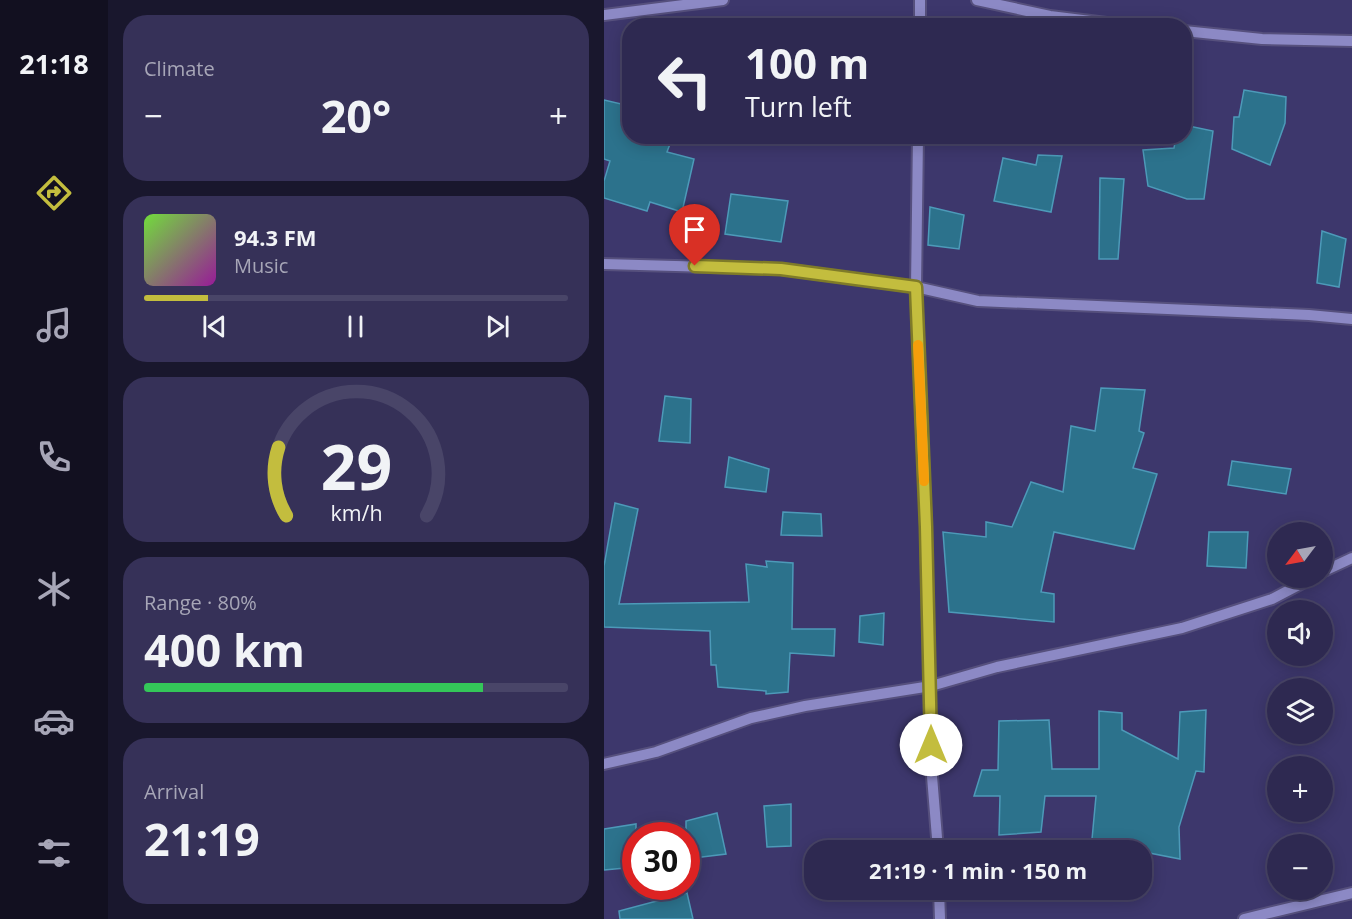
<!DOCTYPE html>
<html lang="en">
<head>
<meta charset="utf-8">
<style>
  :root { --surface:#2e2951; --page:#363158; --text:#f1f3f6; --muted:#a7a6b7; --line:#494568; --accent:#c3bd3e }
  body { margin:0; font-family:"Open Sans",sans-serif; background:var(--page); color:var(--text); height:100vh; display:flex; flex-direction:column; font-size:22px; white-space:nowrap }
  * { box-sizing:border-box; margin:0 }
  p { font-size:20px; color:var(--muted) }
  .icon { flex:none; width:33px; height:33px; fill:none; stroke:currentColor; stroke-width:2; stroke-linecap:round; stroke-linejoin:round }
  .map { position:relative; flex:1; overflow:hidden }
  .side { display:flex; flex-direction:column; gap:15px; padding:15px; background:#19172d; width:496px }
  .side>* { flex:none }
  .guide { position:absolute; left:18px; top:18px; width:570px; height:126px; border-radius:24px; box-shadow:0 3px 15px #0003,0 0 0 2px var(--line); background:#2e2951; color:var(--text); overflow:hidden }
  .needle { width:39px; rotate:238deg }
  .tools { position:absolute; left:663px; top:522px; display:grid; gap:12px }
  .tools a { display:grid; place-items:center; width:66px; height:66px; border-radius:50%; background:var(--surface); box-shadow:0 3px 15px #0003,0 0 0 2px var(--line); font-size:30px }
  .speed { position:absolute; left:18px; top:822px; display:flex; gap:12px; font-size:30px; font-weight:700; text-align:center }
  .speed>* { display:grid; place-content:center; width:78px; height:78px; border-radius:50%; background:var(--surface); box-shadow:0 3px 15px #0003,0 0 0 2px var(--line); line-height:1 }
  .speed .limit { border:9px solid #d22; background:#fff; color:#111 }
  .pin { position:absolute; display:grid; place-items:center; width:51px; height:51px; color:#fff; margin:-62px -26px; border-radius:50% 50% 50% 0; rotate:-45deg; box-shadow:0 0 6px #0007 }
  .pin .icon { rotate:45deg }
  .me { position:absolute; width:66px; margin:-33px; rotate:0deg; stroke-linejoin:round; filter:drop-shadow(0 0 4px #0008) }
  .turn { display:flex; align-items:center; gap:21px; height:126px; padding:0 24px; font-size:27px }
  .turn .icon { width:78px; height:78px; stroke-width:2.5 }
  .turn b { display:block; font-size:42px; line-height:51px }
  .big { font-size:45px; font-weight:700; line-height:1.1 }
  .side .widget { flex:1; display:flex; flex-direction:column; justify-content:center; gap:9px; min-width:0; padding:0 21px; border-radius:24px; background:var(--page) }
  .side .dial { align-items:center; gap:0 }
  .dial svg { height:156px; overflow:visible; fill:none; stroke:var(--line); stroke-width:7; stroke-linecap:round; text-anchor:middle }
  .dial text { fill:var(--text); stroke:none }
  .song { display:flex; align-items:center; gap:18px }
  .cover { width:72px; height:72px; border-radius:9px; background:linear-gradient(135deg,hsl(100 70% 55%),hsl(300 70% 35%)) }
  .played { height:6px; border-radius:3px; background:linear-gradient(90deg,var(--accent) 15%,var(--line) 15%) }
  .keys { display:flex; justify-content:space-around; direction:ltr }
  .heat { display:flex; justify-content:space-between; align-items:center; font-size:33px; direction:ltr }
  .charge { height:9px; border-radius:4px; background:linear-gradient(90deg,#34c759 80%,var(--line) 0) }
  .trip { position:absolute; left:200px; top:840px; width:348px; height:60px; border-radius:24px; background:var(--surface); box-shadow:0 3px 15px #0003,0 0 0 2px var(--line); font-weight:700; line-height:60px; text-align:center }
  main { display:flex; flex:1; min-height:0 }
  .menu { display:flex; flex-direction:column; width:108px; justify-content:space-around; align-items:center; background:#121020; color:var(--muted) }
  .menu .icon { width:42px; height:42px }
  .menu .on { color:var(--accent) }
  .menu b { font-size:27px; color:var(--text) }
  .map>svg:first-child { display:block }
  .building { fill:#2c728c; stroke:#4d9ab9; stroke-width:1.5 }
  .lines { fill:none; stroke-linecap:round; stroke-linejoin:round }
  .minor-casing { stroke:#56507d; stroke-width:14 }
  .minor { stroke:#8c89c5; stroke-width:10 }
  .route-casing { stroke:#7f7b28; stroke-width:15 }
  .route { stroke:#c3bd3e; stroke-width:10 }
  .slow { stroke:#f59e0b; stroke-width:10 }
</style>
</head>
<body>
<main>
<nav class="menu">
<b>21:18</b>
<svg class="icon on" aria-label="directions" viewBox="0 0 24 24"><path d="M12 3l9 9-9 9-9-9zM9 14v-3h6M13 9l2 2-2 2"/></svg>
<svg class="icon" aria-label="music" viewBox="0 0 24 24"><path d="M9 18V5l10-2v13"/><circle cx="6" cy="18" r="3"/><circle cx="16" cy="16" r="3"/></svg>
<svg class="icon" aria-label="phone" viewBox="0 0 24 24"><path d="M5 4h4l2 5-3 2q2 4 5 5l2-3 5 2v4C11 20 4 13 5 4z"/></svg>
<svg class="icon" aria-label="climate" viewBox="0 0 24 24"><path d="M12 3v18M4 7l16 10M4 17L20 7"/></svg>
<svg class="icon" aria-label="car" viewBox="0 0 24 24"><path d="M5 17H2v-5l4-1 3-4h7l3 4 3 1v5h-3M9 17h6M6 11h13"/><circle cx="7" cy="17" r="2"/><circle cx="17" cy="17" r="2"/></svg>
<svg class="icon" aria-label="filters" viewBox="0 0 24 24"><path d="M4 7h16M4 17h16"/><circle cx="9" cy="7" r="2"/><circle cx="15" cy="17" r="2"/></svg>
</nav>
<section class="side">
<div class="widget"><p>Climate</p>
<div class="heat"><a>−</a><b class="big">20°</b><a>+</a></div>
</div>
<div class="widget">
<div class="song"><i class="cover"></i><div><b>94.3 FM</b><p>Music</p></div></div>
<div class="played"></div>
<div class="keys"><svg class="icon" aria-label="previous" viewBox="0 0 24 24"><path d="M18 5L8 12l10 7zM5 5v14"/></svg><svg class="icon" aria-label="pause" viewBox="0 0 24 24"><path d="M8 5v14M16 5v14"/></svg><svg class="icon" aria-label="next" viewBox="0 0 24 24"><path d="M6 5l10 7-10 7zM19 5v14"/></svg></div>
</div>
<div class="widget dial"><svg viewBox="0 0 100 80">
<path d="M14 69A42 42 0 1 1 86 69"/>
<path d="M14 69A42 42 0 0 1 10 34" stroke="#c3bd3e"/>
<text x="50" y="56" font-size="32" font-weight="700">29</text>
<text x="50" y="72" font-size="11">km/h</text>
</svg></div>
<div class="widget"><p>Range · 80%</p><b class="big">400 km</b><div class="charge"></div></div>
<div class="widget"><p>Arrival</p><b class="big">21:19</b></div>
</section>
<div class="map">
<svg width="748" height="919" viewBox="0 0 748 919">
  <rect width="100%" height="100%" fill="#3d376c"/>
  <!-- building -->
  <g class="building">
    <polygon points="640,90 682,97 681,123 666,165 628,149 630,117 635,117"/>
    <polygon points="0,100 26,106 26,136 69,136 63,152 90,159 78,212 46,202 43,211 0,198 0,181 6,161 0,159"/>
    <polygon points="580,125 609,131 600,199 583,199 544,186 539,150 570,148 572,136 580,136"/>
    <polygon points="434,155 458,156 447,212 390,201 399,158 432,165"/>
    <polygon points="496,178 520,179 514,259 495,259"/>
    <polygon points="127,194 184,201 177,242 121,234"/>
    <polygon points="326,207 360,215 355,249 324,245"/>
    <polygon points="718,231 742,239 735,287 713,283"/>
    <polygon points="497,388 541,390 535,431 540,433 529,468 553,474 530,549 450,532 437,592 450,594 450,622 345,612 339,532 382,537 382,522 408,527 427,482 459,492 467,426 491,431"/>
    <polygon points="61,396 87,399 86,443 55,441"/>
    <polygon points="125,457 165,469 162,492 121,487"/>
    <polygon points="628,461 687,469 682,494 624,485"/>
    <polygon points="11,503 34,509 15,604 145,602 142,564 163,567 162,561 189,563 188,629 231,629 230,656 186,653 184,692 162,694 162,691 114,687 112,665 107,665 106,631 0,627 0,566"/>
    <polygon points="179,512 217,514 218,536 177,535"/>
    <polygon points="605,532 644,532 642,568 603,566"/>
    <polygon points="280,613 279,645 255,642 256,616"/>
    <polygon points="602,710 600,772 592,771 575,827 576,859 545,853 544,861 537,860 537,850 487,850 492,796 441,796 437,832 395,835 396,796 370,796 378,770 394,770 395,721 445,720 448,769 495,769 495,711 518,713 518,730 574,759 576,712"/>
    <polygon points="187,804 187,846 163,847 160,806"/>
    <polygon points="113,813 122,854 82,859 82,821"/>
    <polygon points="32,824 32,867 0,870 0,829"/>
    <polygon points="83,893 89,919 16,919 15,911"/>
  </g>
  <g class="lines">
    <!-- minor casing -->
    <g class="minor-casing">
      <g id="minor">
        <polyline points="373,0 446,16 527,26"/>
        <polyline points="0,15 119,0"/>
        <polyline points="316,26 316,0"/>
        <polyline points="580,31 658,39 748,41"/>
        <polyline points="314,136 312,287 322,527 327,764 334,850"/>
        <polyline points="0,264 177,269 312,287 374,301 705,315 748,319"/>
        <polyline points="718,572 748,558"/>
        <polyline points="0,764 52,752 147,718 201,706 327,686 393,667 578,628 668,599 708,578"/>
        <polyline points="335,890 336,919"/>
        <polyline points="640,919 748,893"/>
      </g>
    </g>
    <!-- minor -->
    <use href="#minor" class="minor"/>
  </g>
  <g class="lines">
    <!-- route casing -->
    <g class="route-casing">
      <polyline id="route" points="91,266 177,269 312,287 322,527 327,745"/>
    </g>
    <!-- route -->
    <use href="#route" class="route"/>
    <!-- slow -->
    <polyline class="slow" points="314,345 320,481"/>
  </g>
</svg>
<div class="tools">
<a><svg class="needle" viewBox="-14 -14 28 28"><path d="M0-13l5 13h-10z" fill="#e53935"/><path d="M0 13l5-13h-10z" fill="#a7a6b7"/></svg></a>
<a><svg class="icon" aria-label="sound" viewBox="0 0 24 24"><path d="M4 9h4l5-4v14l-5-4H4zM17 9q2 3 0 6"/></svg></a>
<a><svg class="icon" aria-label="layers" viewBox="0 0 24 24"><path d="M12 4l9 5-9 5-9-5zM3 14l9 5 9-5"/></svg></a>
<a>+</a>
<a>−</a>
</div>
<div class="speed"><div class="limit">30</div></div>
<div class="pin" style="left:91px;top:266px;background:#d93025"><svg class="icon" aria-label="arrive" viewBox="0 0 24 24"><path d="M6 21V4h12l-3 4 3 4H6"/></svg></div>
<svg class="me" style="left:327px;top:745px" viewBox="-20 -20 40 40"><circle r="19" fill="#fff"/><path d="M0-13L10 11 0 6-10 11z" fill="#c3bd3e"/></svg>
<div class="trip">21:19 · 1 min · 150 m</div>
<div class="guide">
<div class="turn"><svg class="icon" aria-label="left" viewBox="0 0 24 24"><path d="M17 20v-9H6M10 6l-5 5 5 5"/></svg><div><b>100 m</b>Turn left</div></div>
</div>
</div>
</main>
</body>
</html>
